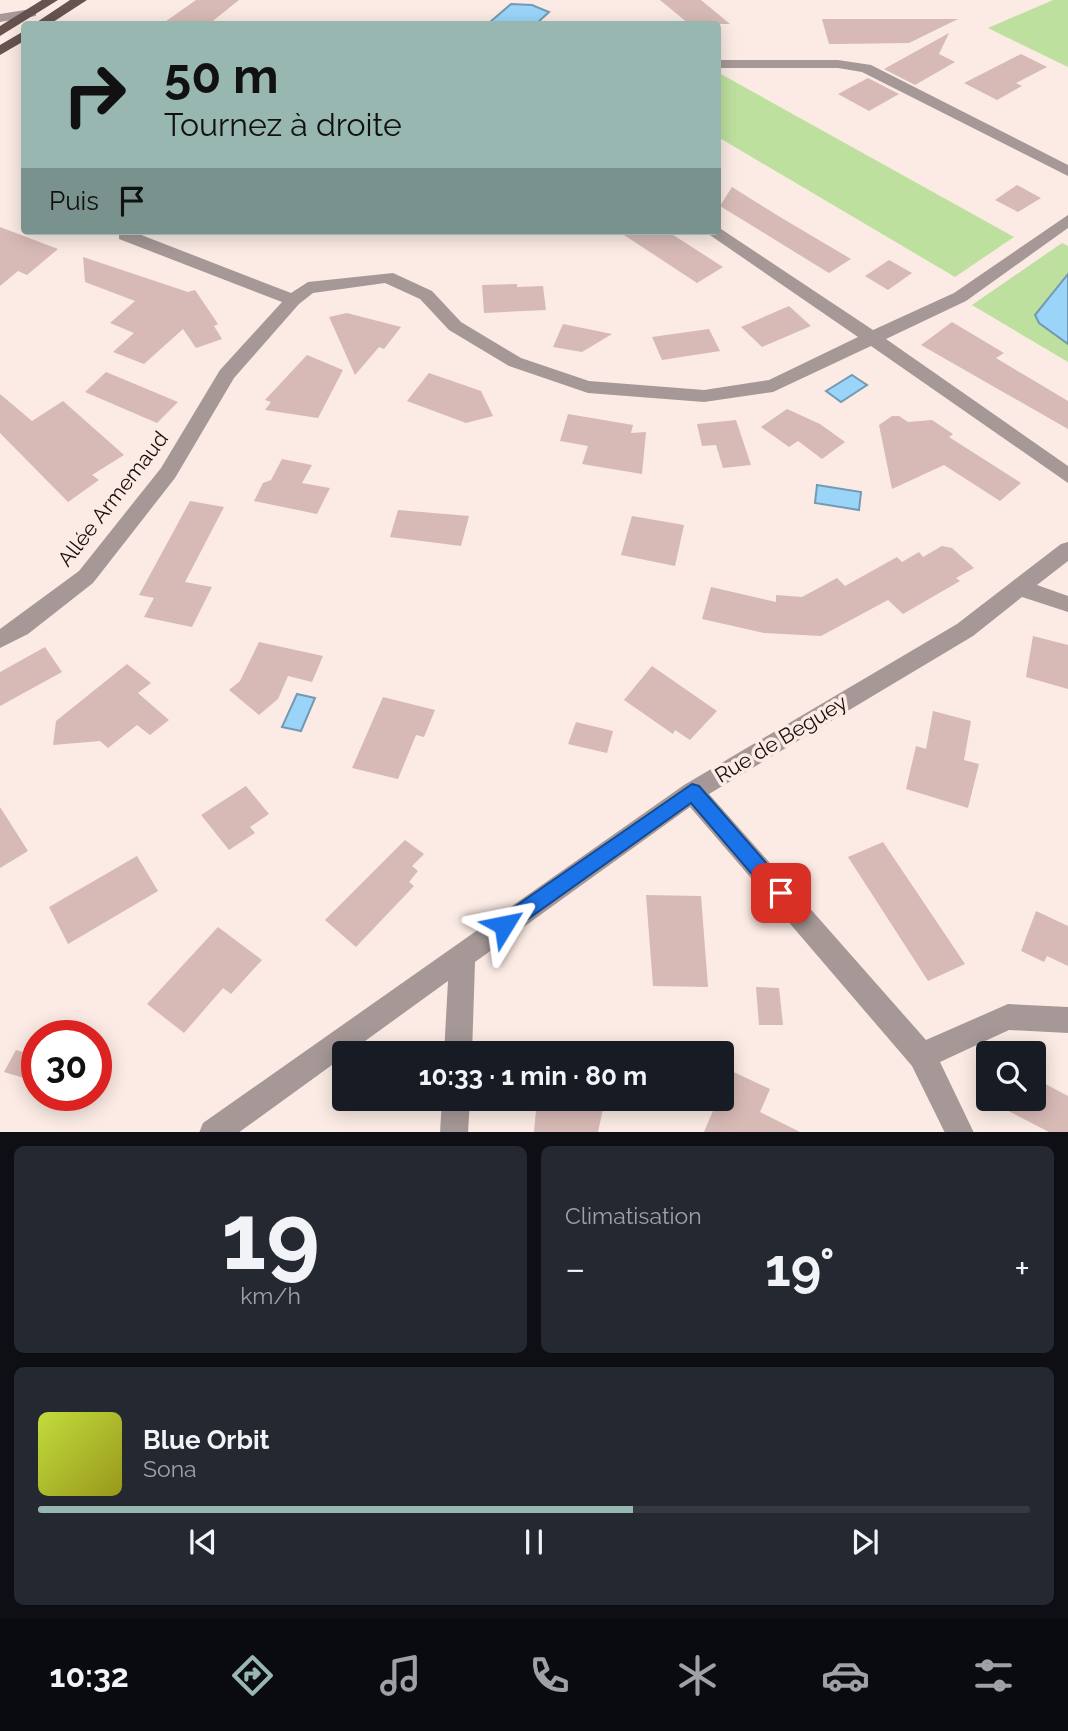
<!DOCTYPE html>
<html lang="fr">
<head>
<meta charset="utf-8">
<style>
  :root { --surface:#171b24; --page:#242831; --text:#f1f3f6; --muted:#9ea1a6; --line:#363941; --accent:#98b7b1 }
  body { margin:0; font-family:Raleway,sans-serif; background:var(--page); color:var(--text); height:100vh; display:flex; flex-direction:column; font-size:26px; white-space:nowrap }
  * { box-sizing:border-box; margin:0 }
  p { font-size:23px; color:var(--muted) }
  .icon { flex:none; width:38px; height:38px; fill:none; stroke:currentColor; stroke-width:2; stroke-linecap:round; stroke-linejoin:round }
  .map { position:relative; height:1132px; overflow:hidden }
  .drawer { display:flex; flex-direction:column; gap:14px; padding:14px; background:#0d0f14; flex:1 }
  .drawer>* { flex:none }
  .top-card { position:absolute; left:21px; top:21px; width:700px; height:214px; border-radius:7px; box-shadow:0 4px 18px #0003; background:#98b7b1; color:#111; overflow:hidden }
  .buttons { position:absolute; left:976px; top:1041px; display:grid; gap:14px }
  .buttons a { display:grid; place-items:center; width:70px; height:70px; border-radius:7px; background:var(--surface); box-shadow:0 4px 18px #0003; font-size:35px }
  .speed { position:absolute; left:21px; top:1020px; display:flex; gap:14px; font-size:35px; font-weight:700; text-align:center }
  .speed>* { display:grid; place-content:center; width:91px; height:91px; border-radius:50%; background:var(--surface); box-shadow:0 4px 18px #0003; line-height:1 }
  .speed .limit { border:10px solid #d22; background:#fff; color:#111 }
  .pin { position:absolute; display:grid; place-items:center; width:60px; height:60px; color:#fff; margin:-30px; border-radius:14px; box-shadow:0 4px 10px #0006 }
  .me { position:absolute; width:77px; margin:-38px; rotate:55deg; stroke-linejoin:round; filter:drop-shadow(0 0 5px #0008) }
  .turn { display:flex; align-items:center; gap:24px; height:147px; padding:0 28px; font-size:32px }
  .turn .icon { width:91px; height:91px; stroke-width:2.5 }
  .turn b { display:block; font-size:49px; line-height:60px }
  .then { display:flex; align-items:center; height:66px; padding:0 28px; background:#0003; gap:14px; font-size:26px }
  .big { font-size:52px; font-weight:700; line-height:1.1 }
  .drawer .card { flex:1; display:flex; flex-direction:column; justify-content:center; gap:10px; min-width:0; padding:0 24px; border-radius:10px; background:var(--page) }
  .drawer .dial { align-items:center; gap:0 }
  .dial b { font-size:91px; line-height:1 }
  .song { display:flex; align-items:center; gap:21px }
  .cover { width:84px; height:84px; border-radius:10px; background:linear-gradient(135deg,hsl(70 70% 55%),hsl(60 70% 35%)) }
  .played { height:7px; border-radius:4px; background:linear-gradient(90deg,var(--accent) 60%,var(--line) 60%) }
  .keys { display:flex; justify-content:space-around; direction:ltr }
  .heat { display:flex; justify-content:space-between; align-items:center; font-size:38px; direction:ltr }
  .drawer .tiles { flex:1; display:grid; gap:14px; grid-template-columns:1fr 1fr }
  .card:last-child { grid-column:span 2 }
  .trip { position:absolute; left:332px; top:1041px; width:402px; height:70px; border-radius:7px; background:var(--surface); box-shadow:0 4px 18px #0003; font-weight:700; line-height:70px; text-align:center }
  .dock { display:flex; height:112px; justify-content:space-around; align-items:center; background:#090b0e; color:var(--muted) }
  .dock .icon { width:49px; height:49px }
  .dock .active { color:var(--accent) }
  .dock b { font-size:32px; color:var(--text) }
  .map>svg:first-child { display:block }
  .green { fill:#bee09e }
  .water { fill:#9ad5f9; stroke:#739ab2; stroke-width:2 }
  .building { fill:#d7bab6 }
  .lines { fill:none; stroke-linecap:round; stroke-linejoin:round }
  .minor { fill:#a59897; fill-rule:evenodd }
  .major { fill:#675250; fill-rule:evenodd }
  .route { fill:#1a73e8; stroke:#114b97; stroke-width:2 }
  .labels { text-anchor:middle; stroke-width:7; stroke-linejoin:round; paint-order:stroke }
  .street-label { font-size:21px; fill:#180f0b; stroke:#fbebe4 }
</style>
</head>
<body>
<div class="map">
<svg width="1068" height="1133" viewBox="0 0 1068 1133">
  <rect width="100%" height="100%" fill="#fbebe4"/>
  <!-- green -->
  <g class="green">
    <polygon points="1053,0 1068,0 1068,67 988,28"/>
    <polygon points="719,73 1014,237 955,277 718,137"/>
    <polygon points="1062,243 1068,246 1068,362 972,305"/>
  </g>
  <!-- water -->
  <g class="water">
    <polygon points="511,4 532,5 549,12 536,24 490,22"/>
    <polygon points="1068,274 1068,344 1039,323 1035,315"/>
    <polygon points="852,375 867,385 841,402 826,391"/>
    <polygon points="817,485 861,492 859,510 815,503"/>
    <polygon points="297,694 315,698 301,731 282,727"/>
  </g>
  <!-- building -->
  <g class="building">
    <polygon points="196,0 239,0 209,24 162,24"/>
    <polygon points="660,0 701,0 730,24 689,24"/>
    <polygon points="822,19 958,19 909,43 837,44 829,44"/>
    <polygon points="949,33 939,54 955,62 915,85 884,69"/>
    <polygon points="1021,54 1047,67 1016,83 1022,86 997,100 964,83"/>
    <polygon points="868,78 899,94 869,111 838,94"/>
    <polygon points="1017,185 1041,198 1018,212 995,200"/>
    <polygon points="732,187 780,217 851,259 829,273 720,206"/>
    <polygon points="0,227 58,249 27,275 18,271 0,286"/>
    <polygon points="618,231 667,231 723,267 697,283"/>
    <polygon points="83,257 188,292 195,290 218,324 214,326 222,339 196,348 183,329 144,364 113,352 134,333 110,323 135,301 85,282"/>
    <polygon points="889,260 912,273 888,290 865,276"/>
    <polygon points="517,284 517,287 543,286 546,310 484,313 482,285"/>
    <polygon points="789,306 811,326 762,347 741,327"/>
    <polygon points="347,313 401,327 384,349 379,347 355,375 329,317"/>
    <polygon points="952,322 1004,353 996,358 1068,401 1068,429 921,345"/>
    <polygon points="563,324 612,334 582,352 553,347"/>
    <polygon points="709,329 720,351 662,360 652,337"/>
    <polygon points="307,355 343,370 318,418 265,410 271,402 265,400"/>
    <polygon points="106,372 178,402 157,423 85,392"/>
    <polygon points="429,373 481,391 493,416 466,423 407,401"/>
    <polygon points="0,394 32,421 63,401 124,455 92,475 99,480 68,502 0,433"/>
    <polygon points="787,409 820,424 845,442 822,459 798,441 789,447 761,427"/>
    <polygon points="568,414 633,425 631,433 646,432 642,474 582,464 588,446 560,441"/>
    <polygon points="892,416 899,416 908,422 932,420 953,434 949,437 1021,483 1000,501 944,465 892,489 879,425"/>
    <polygon points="736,420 751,465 723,468 716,445 702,446 697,424"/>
    <polygon points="282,459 312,465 302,483 330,488 317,514 254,501 263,483 271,480"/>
    <polygon points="190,501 224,507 185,582 212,587 192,627 144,617 154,598 139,595"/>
    <polygon points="398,510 469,516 461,546 390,537"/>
    <polygon points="632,516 684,525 675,566 621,555"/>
    <polygon points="942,546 952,548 974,568 956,578 960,581 903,614 888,600 821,636 764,633 702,619 711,587 776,602 776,595 802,597 837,578 845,586 897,557 902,562 919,552 923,557"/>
    <polygon points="1033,636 1068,645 1068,689 1026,677"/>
    <polygon points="259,642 323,656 312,682 288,676 278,699 259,715 229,690 240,681"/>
    <polygon points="45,647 62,672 0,706 0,672"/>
    <polygon points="127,664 151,683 138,693 169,720 150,735 137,725 108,748 100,741 53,745 56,721"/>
    <polygon points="652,666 717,711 690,740 675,730 673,734 624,700"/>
    <polygon points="383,697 435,710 424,737 416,735 398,779 352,768"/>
    <polygon points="933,711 971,721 964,760 979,764 968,808 906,789 916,746 926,749"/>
    <polygon points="576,722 613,731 607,753 568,744"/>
    <polygon points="246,786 269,814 250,827 255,833 229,850 201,815"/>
    <polygon points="0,807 28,851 0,868"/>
    <polygon points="405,840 424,854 412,866 418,871 409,882 414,886 356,947 325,920"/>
    <polygon points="883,842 922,900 965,964 928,981 848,857"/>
    <polygon points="137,856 158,891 68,944 49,907"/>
    <polygon points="646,895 701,896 708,987 653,986"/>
    <polygon points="1036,911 1068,926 1068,966 1047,956 1044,962 1021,951"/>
    <polygon points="218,927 262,960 231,994 223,988 184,1033 147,1004"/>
    <polygon points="756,987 779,988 783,1025 759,1025"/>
    <polygon points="16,1050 37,1056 37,1082 4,1072"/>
    <polygon points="723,1067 770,1089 760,1112 800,1132 704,1132 718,1099 723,1099"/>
    <polygon points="1034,1078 1068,1096 1068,1132 1049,1132 985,1099 1034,1099"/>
    <polygon points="537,1099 561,1099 603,1109 598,1132 534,1132"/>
  </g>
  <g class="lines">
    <!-- minor -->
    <g class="minor">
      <polygon points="31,9 36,10 36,16 0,22 0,14"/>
      <polygon points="718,60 838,60 871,65 1068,165 1068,176 862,72 838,68 718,68"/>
      <polygon points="1068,215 1068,228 966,301 886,339 1068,466 1068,483 871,346 773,392 704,402 588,393 509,366 449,330 420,299 385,283 313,293 299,304 234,378 175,478 93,583 28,634 0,648 0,629 79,571 161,468 220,370 282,302 119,239 119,231 131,231 291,293 308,282 393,273 432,291 461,322 521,358 589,381 704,390 769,380 858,337 704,231 718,231 718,227 873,330 954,293"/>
      <polygon points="1068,542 1068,561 1037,585 1068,596 1068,612 1022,597 973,636 709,794 926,1040 1008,1004 1068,1007 1068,1033 1009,1030 940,1062 974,1133 945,1133 912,1066 690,807 475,962 472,1054 444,1054 448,981 238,1133 199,1133 203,1123 684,785 957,624 1061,544"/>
      <polygon points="442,1099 470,1099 468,1133 440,1133"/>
    </g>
    <!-- major -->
    <g class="major">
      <polygon points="42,0 58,0 0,36 0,26"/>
      <polygon points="70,0 87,0 50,24 34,24"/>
      <polygon points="24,31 24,41 0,55 0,45"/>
    </g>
  </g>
  <!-- route -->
  <polygon class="route" points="692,784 699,786 787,887 790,893 787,900 781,902 774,900 691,803 511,931 504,934 497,931 494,925 497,919"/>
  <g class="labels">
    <!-- street labels -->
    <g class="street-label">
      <text transform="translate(113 499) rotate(-52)" y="7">Allée Armemaud</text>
      <text transform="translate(781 739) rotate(-31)" y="7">Rue de Beguey</text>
    </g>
  </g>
</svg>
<div class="buttons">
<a><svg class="icon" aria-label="search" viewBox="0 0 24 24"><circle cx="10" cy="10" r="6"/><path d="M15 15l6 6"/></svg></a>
</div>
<div class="speed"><div class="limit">30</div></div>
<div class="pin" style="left:781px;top:893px;background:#d93025"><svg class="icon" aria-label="arrive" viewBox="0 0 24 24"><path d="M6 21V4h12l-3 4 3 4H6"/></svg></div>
<svg class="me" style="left:504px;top:925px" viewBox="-20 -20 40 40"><path d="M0-17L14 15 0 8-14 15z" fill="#1a73e8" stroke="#fff" stroke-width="4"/></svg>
<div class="trip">10:33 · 1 min · 80 m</div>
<div class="top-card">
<div class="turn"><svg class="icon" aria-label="right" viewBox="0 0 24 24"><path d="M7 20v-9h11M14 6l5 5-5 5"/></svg><div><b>50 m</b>Tournez à droite</div></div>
<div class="then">Puis<svg class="icon" aria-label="arrive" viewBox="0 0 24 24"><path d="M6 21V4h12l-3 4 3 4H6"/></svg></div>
</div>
</div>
<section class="drawer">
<div class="tiles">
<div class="card dial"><b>19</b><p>km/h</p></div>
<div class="card"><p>Climatisation</p>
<div class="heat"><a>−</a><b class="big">19°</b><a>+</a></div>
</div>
<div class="card">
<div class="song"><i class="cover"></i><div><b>Blue Orbit</b><p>Sona</p></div></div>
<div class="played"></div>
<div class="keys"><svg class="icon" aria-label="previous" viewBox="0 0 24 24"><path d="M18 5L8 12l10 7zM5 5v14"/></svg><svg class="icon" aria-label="pause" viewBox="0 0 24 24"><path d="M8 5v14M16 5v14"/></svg><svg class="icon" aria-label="next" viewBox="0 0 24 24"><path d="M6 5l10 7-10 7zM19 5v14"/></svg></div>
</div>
</div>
</section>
<nav class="dock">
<b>10:32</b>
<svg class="icon active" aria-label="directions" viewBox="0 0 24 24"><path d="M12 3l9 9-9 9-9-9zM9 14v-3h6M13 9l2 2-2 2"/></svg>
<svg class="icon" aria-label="music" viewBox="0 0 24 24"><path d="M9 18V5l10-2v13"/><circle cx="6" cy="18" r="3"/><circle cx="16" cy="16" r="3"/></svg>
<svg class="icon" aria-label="phone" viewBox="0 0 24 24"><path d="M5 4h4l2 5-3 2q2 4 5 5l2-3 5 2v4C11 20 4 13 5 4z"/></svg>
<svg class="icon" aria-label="climate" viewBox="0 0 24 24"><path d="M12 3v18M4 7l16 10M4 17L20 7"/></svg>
<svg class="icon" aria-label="car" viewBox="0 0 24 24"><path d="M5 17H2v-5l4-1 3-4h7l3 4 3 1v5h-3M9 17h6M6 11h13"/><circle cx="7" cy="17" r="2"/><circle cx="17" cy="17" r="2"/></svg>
<svg class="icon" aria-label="filters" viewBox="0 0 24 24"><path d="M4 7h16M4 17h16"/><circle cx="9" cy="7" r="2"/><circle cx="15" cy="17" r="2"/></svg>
</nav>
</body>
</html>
